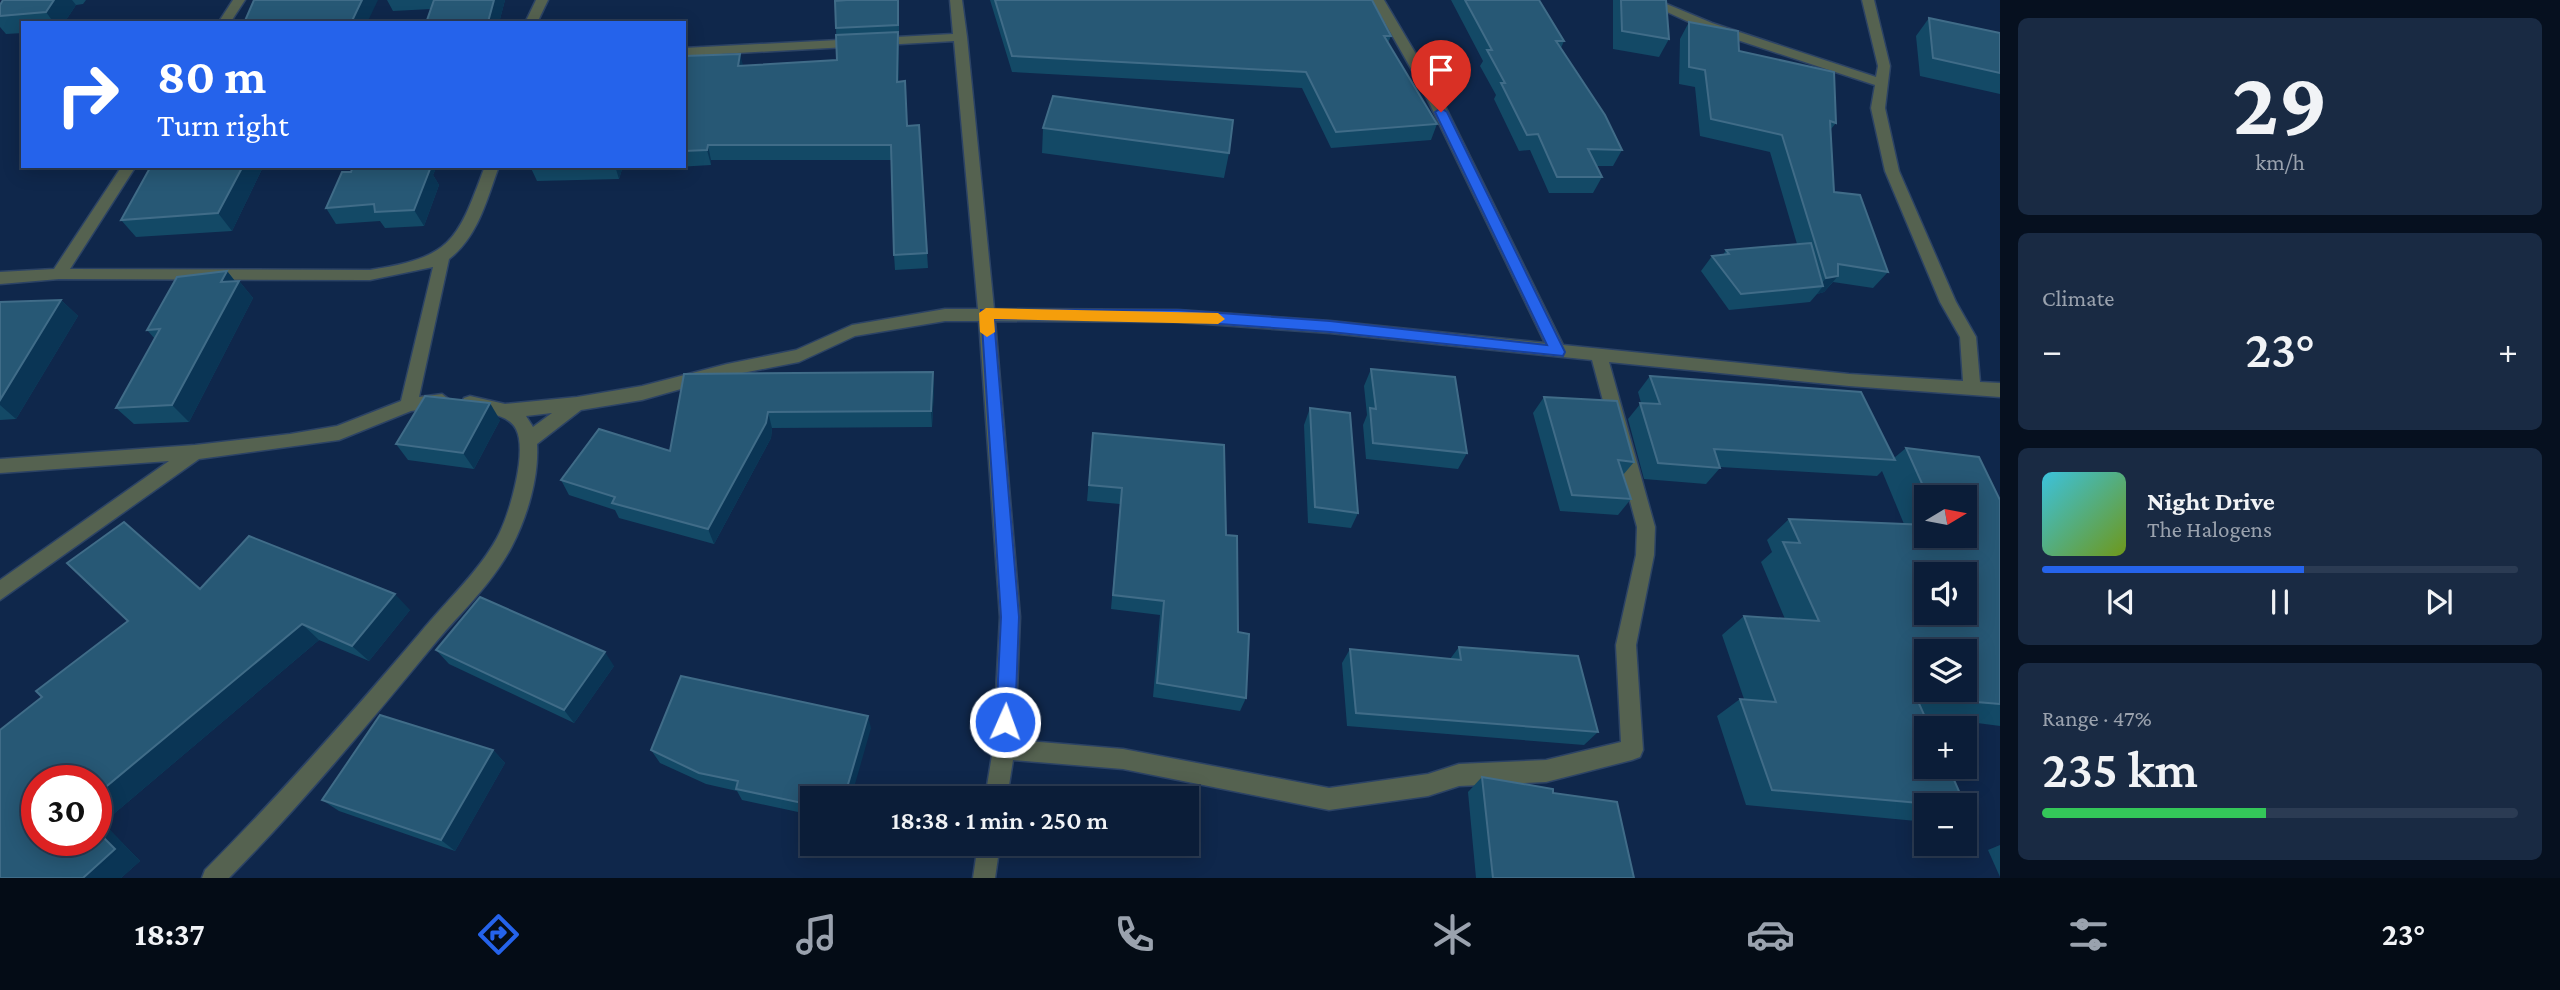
<!DOCTYPE html>
<html lang="en">
<head>
<meta charset="utf-8">
<style>
  :root { --surface:#0b1d38; --page:#192a43; --text:#f1f3f6; --muted:#9aa2ae; --line:#2b3b53; --accent:#2563eb }
  body { margin:0; font-family:"Crimson Pro",serif; background:var(--page); color:var(--text); height:100vh; display:flex; flex-direction:column; font-size:26px; white-space:nowrap }
  * { box-sizing:border-box; margin:0 }
  p { font-size:23px; color:var(--muted) }
  .icon { flex:none; width:38px; height:38px; fill:none; stroke:currentColor; stroke-width:2; stroke-linecap:round; stroke-linejoin:round }
  .map { position:relative; flex:1; overflow:hidden }
  .drawer { display:flex; flex-direction:column; gap:18px; padding:18px; background:#06101f; width:560px }
  .drawer>* { flex:none }
  .guide { position:absolute; left:21px; top:21px; width:665px; height:147px; border-radius:0px; box-shadow:0 4px 18px #0003,0 0 0 2px var(--line); background:#2563eb; color:#fff; overflow:hidden }
  .needle { width:46px; rotate:80deg }
  .tools { position:absolute; left:1914px; top:485px; display:grid; gap:14px }
  .tools a { display:grid; place-items:center; width:63px; height:63px; border-radius:0px; background:var(--surface); box-shadow:0 4px 18px #0003,0 0 0 2px var(--line); font-size:35px }
  .speed { position:absolute; left:21px; top:765px; display:flex; gap:14px; font-size:35px; font-weight:700; text-align:center }
  .speed>* { display:grid; place-content:center; width:91px; height:91px; border-radius:50%; background:var(--surface); box-shadow:0 4px 18px #0003,0 0 0 2px var(--line); line-height:1 }
  .speed .limit { border:10px solid #d22; background:#fff; color:#111 }
  .pin { position:absolute; display:grid; place-items:center; width:60px; height:60px; color:#fff; margin:-72px -30px; border-radius:50% 50% 50% 0; rotate:-45deg; box-shadow:0 0 7px #0007 }
  .pin .icon { rotate:45deg }
  .me { position:absolute; width:77px; margin:-38px; rotate:2deg; stroke-linejoin:round; filter:drop-shadow(0 0 5px #0008) }
  .turn { display:flex; align-items:center; gap:24px; height:147px; padding:0 21px; font-size:32px }
  .turn .icon { width:91px; height:91px; stroke-width:2.5 }
  .turn b { display:block; font-size:49px; line-height:60px }
  .big { font-size:52px; font-weight:600; line-height:1.1 }
  .drawer .widget { flex:1; display:flex; flex-direction:column; justify-content:center; gap:10px; min-width:0; padding:0 24px; border-radius:10px; background:var(--page) }
  .drawer .dial { align-items:center; gap:0 }
  .dial b { font-size:91px; line-height:1 }
  .song { display:flex; align-items:center; gap:21px }
  .cover { width:84px; height:84px; border-radius:10px; background:linear-gradient(135deg,hsl(190 70% 55%),hsl(80 70% 35%)) }
  .played { height:7px; border-radius:4px; background:linear-gradient(90deg,var(--accent) 55%,var(--line) 55%) }
  .keys { display:flex; justify-content:space-around; direction:ltr }
  .heat { display:flex; justify-content:space-between; align-items:center; font-size:38px; direction:ltr }
  .charge { height:10px; border-radius:5px; background:linear-gradient(90deg,#34c759 47%,var(--line) 0) }
  .trip { position:absolute; left:800px; top:786px; width:399px; height:70px; border-radius:0px; background:var(--surface); box-shadow:0 4px 18px #0003,0 0 0 2px var(--line); font-weight:600; line-height:70px; text-align:center }
  .tabs { display:flex; height:112px; justify-content:space-around; align-items:center; background:#040c16; color:var(--muted) }
  .tabs .icon { width:49px; height:49px }
  .tabs .on { color:var(--accent) }
  .tabs b { font-size:32px; color:var(--text) }
  main { display:flex; flex:1; min-height:0 }
  .map>svg:first-child { display:block }
  .lines { fill:none; stroke-linecap:round; stroke-linejoin:round }
  .street-casing { stroke:#2c4365; stroke-width:3 }
  .street { fill:#556250; fill-rule:evenodd }
  .wall { fill:#134966; fill-rule:evenodd }
  .shaded-wall { fill:#0a3555 }
  .building { fill:#275875; stroke:#406c88; stroke-width:2; fill-rule:evenodd }
  .route { fill:#2563eb; stroke:#184099; stroke-width:2 }
  .slow { fill:#f59e0b }
</style>
</head>
<body>
<main>
<div class="map">
<svg width="2000" height="878" viewBox="0 0 2000 878">
  <rect width="100%" height="100%" fill="#0f274b"/>
  <g class="lines">
    <!-- street casing -->
    <g class="street-casing">
      <g id="street">
        <polygon points="233,0 245,0 230,23 218,23"/>
        <polygon points="536,0 548,0 537,23 525,23"/>
        <path d="M950,0h12l5,37 27,272 184,1 152,11 215,22 -123,-255 -50,-88h12l52,88 127,257 286,29 114,7 -3,-44 -20,-35 -55,-131 -14,-63 4,-23 -171,-56 -63,-29h16l55,23 164,54 2,-11 -16,-66h12l16,66 -5,42 14,63 57,131 20,35 4,45 20,1v14l-151,-11 -240,-24 46,165 -1,28 -18,90 7,105 -3,7 -8,3 -86,22 -87,4 -31,10 -99,14 -206,-41 -110,-9 -6,38h-22l8,-49 7,-132 -21,-296h-34l-90,15 -56,26 -72,14 -85,24 -61,10 -44,34c2,34 -10,73 -25,102 -19,37 -50,65 -76,96 -67,81 -133,161 -207,236h-27l3,-8c76,-76 146,-156 215,-237 26,-32 57,-59 77,-95 12,-22 31,-86 19,-109 -9,-17 -36,-16 -52,-21l-3,-5 3,-5 6,-2 35,8 72,-7 65,-11 85,-22 69,-14 56,-25 93,-16h33l-24,-268 -270,15v-8l269,-14zM995,321l183,1 152,11 262,27 45,167 -1,28 -20,90 5,97 -75,18 -87,4 -31,10 -99,14 -206,-39 -108,-9 5,-123zM552,413l-19,14 -7,-11z"/>
        <path d="M122,166h14l-66,103 300,1c83,-13 87,-29 115,-104h14c-12,33 -21,71 -50,93l-30,138 23,-3 9,7 -3,5 -37,5 -72,29 -140,19 -199,141v-20l169,-119 -169,12v-14l195,-14 95,-11 47,-8 64,-25 32,-134 -63,13 -311,-1 -59,5v-12l54,-3z"/>
        <polygon points="978,844 1000,844 995,878 973,878"/>
      </g>
    </g>
    <!-- street -->
    <use href="#street" class="street"/>
  </g>
  <!-- wall -->
  <g class="wall">
    <polygon points="3,0 86,0 83,4 76,5 64,23 23,23 23,33 6,34 0,27 0,5"/>
    <polygon points="387,0 505,0 499,23 426,23 431,9 393,11"/>
    <polygon points="899,0 899,34 898,34 899,82 908,126 919,125 928,268 895,270 894,255 891,160 711,160 711,165 677,167 684,166 684,106 743,66 837,60 836,28"/>
    <polygon points="990,0 1372,0 1391,36 1388,43 1437,124 1431,140 1331,148 1302,88 1012,72"/>
    <polygon points="1451,0 1539,0 1564,41 1561,48 1622,150 1613,166 1596,166 1602,177 1593,193 1549,193 1530,150 1519,151 1494,99 1496,95 1480,66 1483,61"/>
    <polygon points="1613,0 1666,0 1669,39 1659,57 1613,49"/>
    <polygon points="1929,18 2000,33 2000,94 1920,76 1916,36"/>
    <polygon points="1689,22 1739,51 1836,123 1831,129 1834,192 1888,272 1873,288 1833,282 1824,292 1817,294 1810,302 1729,310 1701,271 1712,256 1723,255 1726,250 1797,244 1770,152 1700,136 1695,87 1679,84 1680,39"/>
    <polygon points="1043,128 1229,153 1224,178 1042,153"/>
    <polygon points="151,166 262,166 263,167 232,231 136,237 121,220"/>
    <polygon points="353,166 437,166 433,175 439,185 424,226 385,228 380,221 336,224 326,208 351,172"/>
    <polygon points="530,166 623,166 619,179 537,181"/>
    <polygon points="227,271 235,281 239,281 253,298 189,422 134,424 116,408 155,339 147,330"/>
    <polygon points="61,300 78,316 16,419 0,420 0,302"/>
    <polygon points="1371,369 1467,453 1458,469 1366,459 1363,425 1367,415 1364,386"/>
    <polygon points="933,372 934,388 932,427 772,428 771,438 714,544 619,518 615,510 569,495 561,480 670,451 684,374"/>
    <path d="M1650,376l244,82 12,-10 94,52v226l-38,-5 -36,-3 39,87h-38v17l-181,-17 -29,-89 23,-17h4l-22,-64 22,-19 41,3 -24,-57 11,-10 -5,-12 22,-21 115,5 -22,-53 -5,5 -157,-9v1l-14,16 -62,-5 -16,-60 13,-16 -3,-11zM1927,497h38v39h-38z"/>
    <polygon points="1544,397 1634,462 1623,475 1631,499 1618,515 1560,511 1533,413"/>
    <polygon points="1310,408 1358,513 1351,528 1308,523 1304,425"/>
    <polygon points="500,420 474,469 408,460 396,444"/>
    <polygon points="1093,433 1226,535 1246,698 1240,711 1153,697 1160,615 1111,609 1120,504 1087,501"/>
    <polygon points="124,522 200,588 410,610 369,661 319,640 103,823 140,861 121,878 42,697 128,621"/>
    <polygon points="1459,647 1598,732 1584,745 1347,726 1342,663 1350,649 1450,659"/>
    <polygon points="436,650 614,666 574,723 449,664"/>
    <polygon points="871,728 812,798 812,815 742,800 737,791 706,784 660,763 651,750"/>
    <polygon points="493,750 505,763 455,851 339,811 322,800"/>
    <polygon points="1482,777 1553,793 1634,878 1476,878 1468,792"/>
    <polygon points="2000,845 2000,877 1988,850"/>
  </g>
  <!-- shaded-wall -->
  <g class="shaded-wall">
    <polygon points="54,0 72,0 76,5 64,23 54,23 46,12"/>
    <polygon points="362,0 378,0 367,23 351,23"/>
    <polygon points="494,0 505,0 499,23 488,23"/>
    <polygon points="898,32 899,47 899,97 897,82"/>
    <polygon points="740,54 744,69 738,66"/>
    <polygon points="708,145 711,160 711,165 707,150"/>
    <polygon points="243,166 262,166 263,167 232,231 218,213"/>
    <polygon points="422,166 437,166 433,175 439,185 424,226 414,210"/>
    <polygon points="615,166 623,166 619,179"/>
    <polygon points="227,271 238,285 239,281 253,298 189,422 172,405 221,282"/>
    <polygon points="1838,276 1824,292 1817,294 1823,286 1819,287 1826,278"/>
    <polygon points="61,300 78,316 16,419 0,405 0,400"/>
    <polygon points="933,372 934,388 932,427 931,411"/>
    <polygon points="490,403 500,420 474,469 463,453"/>
    <polygon points="768,412 772,428 771,438 714,544 708,529"/>
    <polygon points="395,594 410,610 369,661 352,646"/>
    <polygon points="302,624 319,640 103,823 140,861 121,878 83,878 96,830 96,795"/>
    <polygon points="605,652 614,666 574,723 564,710"/>
    <polygon points="868,716 871,728 851,798 844,798"/>
    <polygon points="493,750 505,763 455,851 441,840"/>
  </g>
  <!-- building -->
  <g class="building">
    <polygon points="3,0 54,0 46,12 0,16 0,5"/>
    <polygon points="254,0 362,0 351,23 244,23"/>
    <polygon points="434,0 494,0 488,22 426,23"/>
    <polygon points="847,0 898,0 898,25 836,28 835,1"/>
    <polygon points="995,0 1372,0 1391,36 1384,36 1437,124 1336,132 1306,72 1012,56"/>
    <polygon points="1465,0 1539,0 1564,41 1556,41 1605,115 1622,150 1588,149 1602,177 1557,177 1538,134 1527,135 1501,83 1505,83 1487,50 1492,50"/>
    <polygon points="1621,0 1666,0 1669,39 1622,31"/>
    <polygon points="1929,18 2000,33 2000,73 1933,58"/>
    <polygon points="1689,22 1738,31 1739,51 1834,72 1836,123 1830,121 1834,192 1860,195 1888,272 1838,264 1838,276 1826,278 1782,135 1711,119 1705,70 1689,67"/>
    <polygon points="898,32 897,82 905,81 907,126 919,125 927,253 894,255 891,145 708,145 707,150 684,151 685,56 740,54 738,66 837,60 836,35"/>
    <polygon points="1053,96 1233,120 1229,153 1043,128"/>
    <polygon points="151,166 243,166 218,213 121,220"/>
    <polygon points="353,166 422,166 421,169 430,169 414,210 375,212 374,204 326,208 342,172 351,172"/>
    <polygon points="1811,243 1823,286 1741,294 1712,256 1729,254 1726,250"/>
    <polygon points="227,271 221,282 239,281 172,405 116,408 160,329 147,330 177,277"/>
    <polygon points="61,300 0,400 0,302"/>
    <polygon points="1371,369 1455,377 1467,453 1373,443 1370,408 1376,409"/>
    <polygon points="933,372 931,411 768,412 766,423 708,529 612,503 615,497 561,480 599,429 670,451 684,374"/>
    <polygon points="1650,376 1861,392 1895,460 1714,449 1720,468 1658,463 1640,403 1660,404"/>
    <polygon points="425,396 490,403 463,453 396,444"/>
    <polygon points="1544,397 1617,401 1634,462 1618,460 1631,499 1572,495"/>
    <polygon points="1310,408 1350,413 1358,513 1315,507"/>
    <polygon points="1093,433 1224,445 1226,535 1237,536 1238,632 1249,634 1246,698 1157,683 1164,601 1113,595 1122,488 1089,485"/>
    <path d="M1906,448l73,9 21,43v204l-84,-7 14,31h-3v38h21l17,39h-23l-170,-15 -32,-91 36,3 -32,-86 75,5 -36,-79 17,1 -11,-24 138,6v11h38v-39h-37zM1927,574h38v38h-38zM1927,651h38v39h-38z"/>
    <polygon points="124,522 200,589 249,536 395,594 352,646 302,624 96,795 96,780 37,780 37,840 96,840 96,830 115,849 83,878 0,878 0,730 42,697 36,691 128,621 67,563"/>
    <polygon points="480,597 605,652 564,710 436,650"/>
    <polygon points="1459,647 1578,656 1598,732 1356,713 1350,649 1461,660"/>
    <polygon points="681,676 868,716 844,798 812,798 812,805 736,789 738,781 699,773 651,750"/>
    <polygon points="380,715 493,750 441,840 322,800"/>
    <polygon points="1482,777 1553,789 1553,793 1617,802 1634,878 1493,878"/>
  </g>
  <!-- route -->
  <polygon class="route" points="1441,108 1447,112 1565,352 1563,356 1330,332 1178,321 994,319 1019,617 1015,722 1012,729 1005,732 999,729 996,722 1001,617 981,310 1178,310 1330,321 1547,345 1435,112"/>
  <!-- slow -->
  <polygon class="slow" points="986,308 1218,313 1225,319 1218,324 994,319 995,332 987,337 980,332 979,313"/>
</svg>
<div class="tools">
<a><svg class="needle" viewBox="-14 -14 28 28"><path d="M0-13l5 13h-10z" fill="#e53935"/><path d="M0 13l5-13h-10z" fill="#9aa2ae"/></svg></a>
<a><svg class="icon" aria-label="sound" viewBox="0 0 24 24"><path d="M4 9h4l5-4v14l-5-4H4zM17 9q2 3 0 6"/></svg></a>
<a><svg class="icon" aria-label="layers" viewBox="0 0 24 24"><path d="M12 4l9 5-9 5-9-5zM3 14l9 5 9-5"/></svg></a>
<a>+</a>
<a>−</a>
</div>
<div class="speed"><div class="limit">30</div></div>
<div class="pin" style="left:1441px;top:112px;background:#d93025"><svg class="icon" aria-label="arrive" viewBox="0 0 24 24"><path d="M6 21V4h12l-3 4 3 4H6"/></svg></div>
<svg class="me" style="left:1005px;top:722px" viewBox="-20 -20 40 40"><circle r="17" fill="#2563eb" stroke="#fff" stroke-width="3"/><path d="M0-11L8 9 0 5-8 9z" fill="#fff"/></svg>
<div class="trip">18:38 · 1 min · 250 m</div>
<div class="guide">
<div class="turn"><svg class="icon" aria-label="right" viewBox="0 0 24 24"><path d="M7 20v-9h11M14 6l5 5-5 5"/></svg><div><b>80 m</b>Turn right</div></div>
</div>
</div>
<section class="drawer">
<div class="widget dial"><b>29</b><p>km/h</p></div>
<div class="widget"><p>Climate</p>
<div class="heat"><a>−</a><b class="big">23°</b><a>+</a></div>
</div>
<div class="widget">
<div class="song"><i class="cover"></i><div><b>Night Drive</b><p>The Halogens</p></div></div>
<div class="played"></div>
<div class="keys"><svg class="icon" aria-label="previous" viewBox="0 0 24 24"><path d="M18 5L8 12l10 7zM5 5v14"/></svg><svg class="icon" aria-label="pause" viewBox="0 0 24 24"><path d="M8 5v14M16 5v14"/></svg><svg class="icon" aria-label="next" viewBox="0 0 24 24"><path d="M6 5l10 7-10 7zM19 5v14"/></svg></div>
</div>
<div class="widget"><p>Range · 47%</p><b class="big">235 km</b><div class="charge"></div></div>
</section>
</main>
<nav class="tabs">
<b>18:37</b>
<svg class="icon on" aria-label="directions" viewBox="0 0 24 24"><path d="M12 3l9 9-9 9-9-9zM9 14v-3h6M13 9l2 2-2 2"/></svg>
<svg class="icon" aria-label="music" viewBox="0 0 24 24"><path d="M9 18V5l10-2v13"/><circle cx="6" cy="18" r="3"/><circle cx="16" cy="16" r="3"/></svg>
<svg class="icon" aria-label="phone" viewBox="0 0 24 24"><path d="M5 4h4l2 5-3 2q2 4 5 5l2-3 5 2v4C11 20 4 13 5 4z"/></svg>
<svg class="icon" aria-label="climate" viewBox="0 0 24 24"><path d="M12 3v18M4 7l16 10M4 17L20 7"/></svg>
<svg class="icon" aria-label="car" viewBox="0 0 24 24"><path d="M5 17H2v-5l4-1 3-4h7l3 4 3 1v5h-3M9 17h6M6 11h13"/><circle cx="7" cy="17" r="2"/><circle cx="17" cy="17" r="2"/></svg>
<svg class="icon" aria-label="filters" viewBox="0 0 24 24"><path d="M4 7h16M4 17h16"/><circle cx="9" cy="7" r="2"/><circle cx="15" cy="17" r="2"/></svg>
<b>23°</b>
</nav>
</body>
</html>
